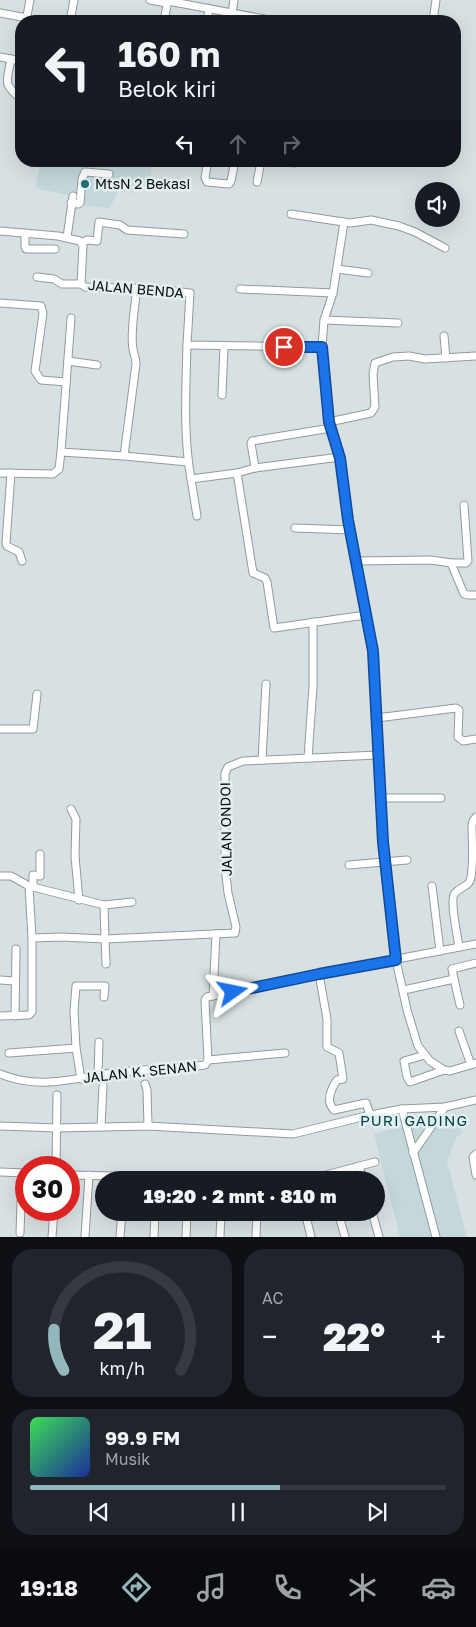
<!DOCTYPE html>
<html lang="id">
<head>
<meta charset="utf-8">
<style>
  :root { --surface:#171b24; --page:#20242c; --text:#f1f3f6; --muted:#9ea1a6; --line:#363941; --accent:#94b7bc }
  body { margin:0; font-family:"Golos Text",sans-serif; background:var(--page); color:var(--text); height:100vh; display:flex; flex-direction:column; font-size:19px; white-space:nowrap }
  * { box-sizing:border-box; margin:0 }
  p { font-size:16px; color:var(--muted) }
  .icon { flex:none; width:28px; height:28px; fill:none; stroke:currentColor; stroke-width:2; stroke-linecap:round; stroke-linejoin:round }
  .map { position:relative; height:1237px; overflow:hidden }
  .panel { display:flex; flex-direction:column; gap:12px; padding:12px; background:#0d0f14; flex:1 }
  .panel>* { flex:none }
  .top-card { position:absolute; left:15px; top:15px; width:446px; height:152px; border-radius:20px; box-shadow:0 5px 20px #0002; background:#171b24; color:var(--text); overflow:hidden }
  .controls { position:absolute; left:415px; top:182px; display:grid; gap:10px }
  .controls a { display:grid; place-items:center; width:45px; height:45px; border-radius:50%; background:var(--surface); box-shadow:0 5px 20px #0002; font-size:25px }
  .speed { position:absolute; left:15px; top:1156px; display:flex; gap:10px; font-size:25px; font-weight:700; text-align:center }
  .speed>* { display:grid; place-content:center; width:65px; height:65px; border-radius:50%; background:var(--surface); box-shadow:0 5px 20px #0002; line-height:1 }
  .speed .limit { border:8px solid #d22; background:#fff; color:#111 }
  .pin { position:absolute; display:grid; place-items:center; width:42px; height:42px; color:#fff; margin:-21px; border:2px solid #fff; border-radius:50%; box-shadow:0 1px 5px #0007 }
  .me { position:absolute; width:55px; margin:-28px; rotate:78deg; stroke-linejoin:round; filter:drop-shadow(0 0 4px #0008) }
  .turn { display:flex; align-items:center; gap:18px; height:105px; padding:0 20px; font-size:22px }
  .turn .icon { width:65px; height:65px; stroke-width:2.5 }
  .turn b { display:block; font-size:35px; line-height:42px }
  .lanes { display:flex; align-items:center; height:48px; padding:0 20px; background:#0003; justify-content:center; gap:25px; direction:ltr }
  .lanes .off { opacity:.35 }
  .big { font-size:38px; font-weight:800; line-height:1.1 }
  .panel .tile { flex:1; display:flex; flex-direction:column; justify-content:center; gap:8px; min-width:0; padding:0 18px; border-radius:20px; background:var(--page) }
  .panel .dial { align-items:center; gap:0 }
  .dial svg { height:130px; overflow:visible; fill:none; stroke:var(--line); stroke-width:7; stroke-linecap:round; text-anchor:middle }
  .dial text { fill:var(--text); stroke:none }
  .song { display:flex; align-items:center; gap:15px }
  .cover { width:60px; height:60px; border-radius:8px; background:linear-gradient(135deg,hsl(130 70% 55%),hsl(230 70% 35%)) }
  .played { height:5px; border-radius:2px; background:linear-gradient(90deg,var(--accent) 60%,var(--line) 60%) }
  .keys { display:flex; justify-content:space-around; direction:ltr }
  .heat { display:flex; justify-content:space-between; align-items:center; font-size:28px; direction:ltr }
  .panel .tiles { flex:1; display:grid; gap:12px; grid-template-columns:1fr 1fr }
  .tile:last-child { grid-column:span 2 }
  .trip { position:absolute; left:95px; top:1171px; width:290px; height:50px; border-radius:25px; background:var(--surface); box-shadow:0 5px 20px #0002; font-weight:800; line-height:50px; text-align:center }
  .tab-bar { display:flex; height:80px; justify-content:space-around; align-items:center; background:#090b0e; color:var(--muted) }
  .tab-bar .icon { width:35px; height:35px }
  .tab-bar .selected { color:var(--accent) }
  .tab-bar b { font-size:22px; color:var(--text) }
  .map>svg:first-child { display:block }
  .built { fill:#c4d8db }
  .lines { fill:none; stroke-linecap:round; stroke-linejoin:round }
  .minor-casing { stroke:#919b9c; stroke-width:9 }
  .minor { stroke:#fff; stroke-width:7 }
  .route-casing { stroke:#114b97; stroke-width:12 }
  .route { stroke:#1a73e8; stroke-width:9 }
  .poi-dot { fill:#236d75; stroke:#e4eff0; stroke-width:2 }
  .labels { text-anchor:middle; stroke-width:5; stroke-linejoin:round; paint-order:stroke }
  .poi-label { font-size:14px; fill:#0b0f0f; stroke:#e4eff0; text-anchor:start }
  .street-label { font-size:14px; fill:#0b0f0f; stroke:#e4eff0 }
  .neighbourhood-label { font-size:15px; letter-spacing:1px; fill:#004248; stroke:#e4eff0 }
</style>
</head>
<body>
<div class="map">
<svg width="476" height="1237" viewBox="0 0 476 1237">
  <rect width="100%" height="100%" fill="#d7e1e3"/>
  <!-- built -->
  <g class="built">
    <polygon points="41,161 152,162 150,186 135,183 132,193 118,191 110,208 82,206 82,198 35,188"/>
    <polygon points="456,1112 463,1134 457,1136 447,1161 467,1237 400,1237 374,1134"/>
  </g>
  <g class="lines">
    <!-- minor casing -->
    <g class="minor-casing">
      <g id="minor">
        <polyline points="150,0 167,3"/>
        <polyline points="168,1 275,21"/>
        <polyline points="0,13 27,18"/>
        <polyline points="232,13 234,0"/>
        <polyline points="26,21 30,0"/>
        <polyline points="70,21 74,0"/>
        <polyline points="164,21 168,0"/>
        <polyline points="207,21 209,9"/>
        <polyline points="433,21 436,0"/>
        <polyline points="0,57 21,61"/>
        <path d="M11,59c-4,23 -9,24 10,40"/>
        <polyline points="20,60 21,50"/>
        <polyline points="158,161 177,161"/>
        <polyline points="208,161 205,177 207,182 229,184 231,181 235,161"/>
        <polyline points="283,161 294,163 296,161"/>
        <polyline points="257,182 261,161"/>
        <polyline points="71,203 78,204 80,203 82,179 85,172 109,174"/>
        <polyline points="291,214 350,223 371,220 399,226 415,232 445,248"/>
        <polyline points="344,222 333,293 324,320 322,347 329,422 340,457 348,520 373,651 383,842 396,960 407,1010 418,1046 430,1061 444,1070"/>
        <polyline points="0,231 58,236 80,241 83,246 81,284 85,287 159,289 190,293 187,345 322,347"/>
        <polyline points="25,233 25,246 26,249 55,249"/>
        <polyline points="67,237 73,196"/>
        <polyline points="82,243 87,240 97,241 99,222 120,225 127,230 184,234"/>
        <polyline points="337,269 368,273"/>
        <polyline points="37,277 54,279 62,284 81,284"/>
        <polyline points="240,289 333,293"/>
        <polyline points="0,303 41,306 43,313 35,371 41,380 66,382"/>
        <polyline points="71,318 61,452 124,456 188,462"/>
        <polyline points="324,320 398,323"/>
        <polyline points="444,336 446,358"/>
        <path d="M187,345c-1,44 -4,90 4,134l46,-6 18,-5 85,-11"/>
        <polyline points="68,361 97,365"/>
        <polyline points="222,395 224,346"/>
        <polyline points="329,422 371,413 375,407 373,374 375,363 393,357 409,356 425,359 476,356"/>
        <path d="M124,456l12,-92c0,-6 -2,-9 -3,-15 -3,-16 2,-44 4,-61"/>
        <polyline points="255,468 251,443 252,441 331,428"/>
        <polyline points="0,473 53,474 59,469 61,452"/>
        <polyline points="11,473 6,543 7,546 19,552 22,561"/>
        <polyline points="237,473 253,573 265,578 267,582 274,628 366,615"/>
        <polyline points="191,479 197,516"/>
        <polyline points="295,528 350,530"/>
        <polyline points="356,561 431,560 451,563 464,594 468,595 476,595"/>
        <polyline points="451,563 466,563 468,561 464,505"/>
        <polyline points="377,718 456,708 459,710 458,737 463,741 476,739"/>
        <polyline points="0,729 33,729 37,694"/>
        <polyline points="308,758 313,686 313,622"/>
        <polyline points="262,760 266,684"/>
        <polyline points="381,798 441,798"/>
        <polyline points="71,809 76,819 75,856 79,900"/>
        <polyline points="349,865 407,860"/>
        <polyline points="0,876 11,876 29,886 104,905 105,939 235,933 236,927 228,893 225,867 225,773 228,767 243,761 378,755"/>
        <polyline points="432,886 440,951"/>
        <polyline points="33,887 33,875 40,876 40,854"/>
        <polyline points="104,905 132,902"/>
        <polyline points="32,938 61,937 105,939 106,964"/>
        <path d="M459,947c-1,-9 -10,-48 -4,-54 6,-7 15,-6 16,-16 3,-17 1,-35 1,-52l1,-4 3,-4"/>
        <path d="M319,974l8,45v28l12,6 4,26 -6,1c-6,9 -12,21 -3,30l32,-7 4,12"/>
        <polyline points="454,979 460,1005"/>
        <polyline points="0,980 15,981"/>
        <polyline points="404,990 454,979 452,969 476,963"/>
        <polyline points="213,996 216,934"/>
        <polyline points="0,1016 29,1015 32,1012 32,938 29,886"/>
        <polyline points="15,1016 16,949"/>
        <polyline points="459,1031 471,1065"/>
        <polyline points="76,1048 81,1079"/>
        <polyline points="9,1053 76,1048 74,1011 76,986 105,986 104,997"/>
        <polyline points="425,1055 404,1061 407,1077 410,1082 444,1070 450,1071 476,1063"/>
        <polyline points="208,1060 285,1053"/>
        <path d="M0,1074c37,15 68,6 105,0 33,-5 67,-5 100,-9l3,-5 -3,-60 2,-3 112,-23 157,-30"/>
        <polyline points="98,1076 99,1042"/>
        <polyline points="145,1084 147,1090 148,1126"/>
        <polyline points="402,1109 436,1237"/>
        <polyline points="0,1126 57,1128 148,1126 293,1134 370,1115 402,1109 445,1107 476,1100"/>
        <polyline points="101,1127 103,1086"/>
        <polyline points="413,1153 445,1107"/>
        <polyline points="476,1154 473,1157 476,1175"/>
        <polyline points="359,1166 363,1180"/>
        <polyline points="56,1168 57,1095"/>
        <polyline points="0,1172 26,1173"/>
        <polyline points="69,1175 157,1177 216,1180"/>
        <polyline points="307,1180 375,1162"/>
        <polyline points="305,1212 311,1237"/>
        <polyline points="338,1212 345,1237"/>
        <polyline points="372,1212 379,1237"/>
        <polyline points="20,1233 22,1173"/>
        <polyline points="52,1237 54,1210"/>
        <polyline points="85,1237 89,1175"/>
        <polyline points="120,1237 122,1212"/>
        <polyline points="154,1237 155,1212"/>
        <polyline points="186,1237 187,1212"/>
        <polyline points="220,1237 221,1212"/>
        <polyline points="256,1237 257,1212"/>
      </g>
    </g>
    <!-- minor -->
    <use href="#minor" class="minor"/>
  </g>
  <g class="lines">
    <!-- route casing -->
    <g class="route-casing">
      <polyline id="route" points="233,992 319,974 396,960 383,842 373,651 348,520 340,458 329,422 322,347 284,347"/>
    </g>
    <!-- route -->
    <use href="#route" class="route"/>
  </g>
  <!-- markers -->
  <circle class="poi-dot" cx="85" cy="184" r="5"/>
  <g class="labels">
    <!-- poi labels -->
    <g class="poi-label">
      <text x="95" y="189">MtsN 2 Bekasi</text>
    </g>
    <!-- street labels -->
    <g class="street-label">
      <text transform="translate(136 289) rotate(5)" y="5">JALAN BENDA</text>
      <text transform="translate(226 829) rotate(-91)" y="5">JALAN ONDOI</text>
      <text transform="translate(140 1072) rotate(-6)" y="5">JALAN K. SENAN</text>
    </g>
    <!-- neighbourhood labels -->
    <g class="neighbourhood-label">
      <text x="414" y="1126">PURI GADING</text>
    </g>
  </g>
</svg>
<div class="controls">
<a><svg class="icon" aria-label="sound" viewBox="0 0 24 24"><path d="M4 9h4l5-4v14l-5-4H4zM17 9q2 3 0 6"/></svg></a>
</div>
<div class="speed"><div class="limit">30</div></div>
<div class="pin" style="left:284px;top:347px;background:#d93025"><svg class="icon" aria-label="arrive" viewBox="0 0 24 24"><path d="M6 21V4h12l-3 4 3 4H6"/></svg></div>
<svg class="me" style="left:233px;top:992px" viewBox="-20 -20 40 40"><path d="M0-17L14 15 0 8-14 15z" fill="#1a73e8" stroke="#fff" stroke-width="4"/></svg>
<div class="trip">19:20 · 2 mnt · 810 m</div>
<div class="top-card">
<div class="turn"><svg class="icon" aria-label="left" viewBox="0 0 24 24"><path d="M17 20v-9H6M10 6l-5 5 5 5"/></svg><div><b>160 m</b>Belok kiri</div></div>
<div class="lanes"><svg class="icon" aria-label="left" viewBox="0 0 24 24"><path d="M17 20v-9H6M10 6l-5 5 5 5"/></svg><svg class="icon off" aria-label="ahead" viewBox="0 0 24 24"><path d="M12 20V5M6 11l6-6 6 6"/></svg><svg class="icon off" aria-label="right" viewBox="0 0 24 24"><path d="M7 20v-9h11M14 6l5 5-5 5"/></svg></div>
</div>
</div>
<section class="panel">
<div class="tiles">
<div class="tile dial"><svg viewBox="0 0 100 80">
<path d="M14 69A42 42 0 1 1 86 69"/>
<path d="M14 69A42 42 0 0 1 8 44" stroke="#94b7bc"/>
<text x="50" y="56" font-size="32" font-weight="700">21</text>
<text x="50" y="72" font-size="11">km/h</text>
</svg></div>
<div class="tile"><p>AC</p>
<div class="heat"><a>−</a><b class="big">22°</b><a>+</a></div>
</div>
<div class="tile">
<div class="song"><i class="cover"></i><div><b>99.9 FM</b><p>Musik</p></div></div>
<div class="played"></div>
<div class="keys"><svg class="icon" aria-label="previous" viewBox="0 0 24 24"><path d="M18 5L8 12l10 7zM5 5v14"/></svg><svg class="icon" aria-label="pause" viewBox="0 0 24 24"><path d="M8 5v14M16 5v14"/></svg><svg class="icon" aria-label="next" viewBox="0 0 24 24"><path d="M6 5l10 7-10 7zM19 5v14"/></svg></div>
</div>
</div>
</section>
<nav class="tab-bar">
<b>19:18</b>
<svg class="icon selected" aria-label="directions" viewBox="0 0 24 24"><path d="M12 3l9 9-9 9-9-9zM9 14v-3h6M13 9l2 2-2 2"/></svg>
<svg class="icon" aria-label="music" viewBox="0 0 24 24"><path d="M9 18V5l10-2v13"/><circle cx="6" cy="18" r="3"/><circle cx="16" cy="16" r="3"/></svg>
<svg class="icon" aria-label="phone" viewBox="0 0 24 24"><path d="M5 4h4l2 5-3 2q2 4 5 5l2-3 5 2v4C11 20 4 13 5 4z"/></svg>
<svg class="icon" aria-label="climate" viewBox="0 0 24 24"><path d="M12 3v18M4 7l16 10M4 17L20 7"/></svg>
<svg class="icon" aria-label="car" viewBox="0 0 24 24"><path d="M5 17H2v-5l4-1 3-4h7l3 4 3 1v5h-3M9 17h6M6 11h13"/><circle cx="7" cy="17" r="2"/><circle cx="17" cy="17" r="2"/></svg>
</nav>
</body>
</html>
